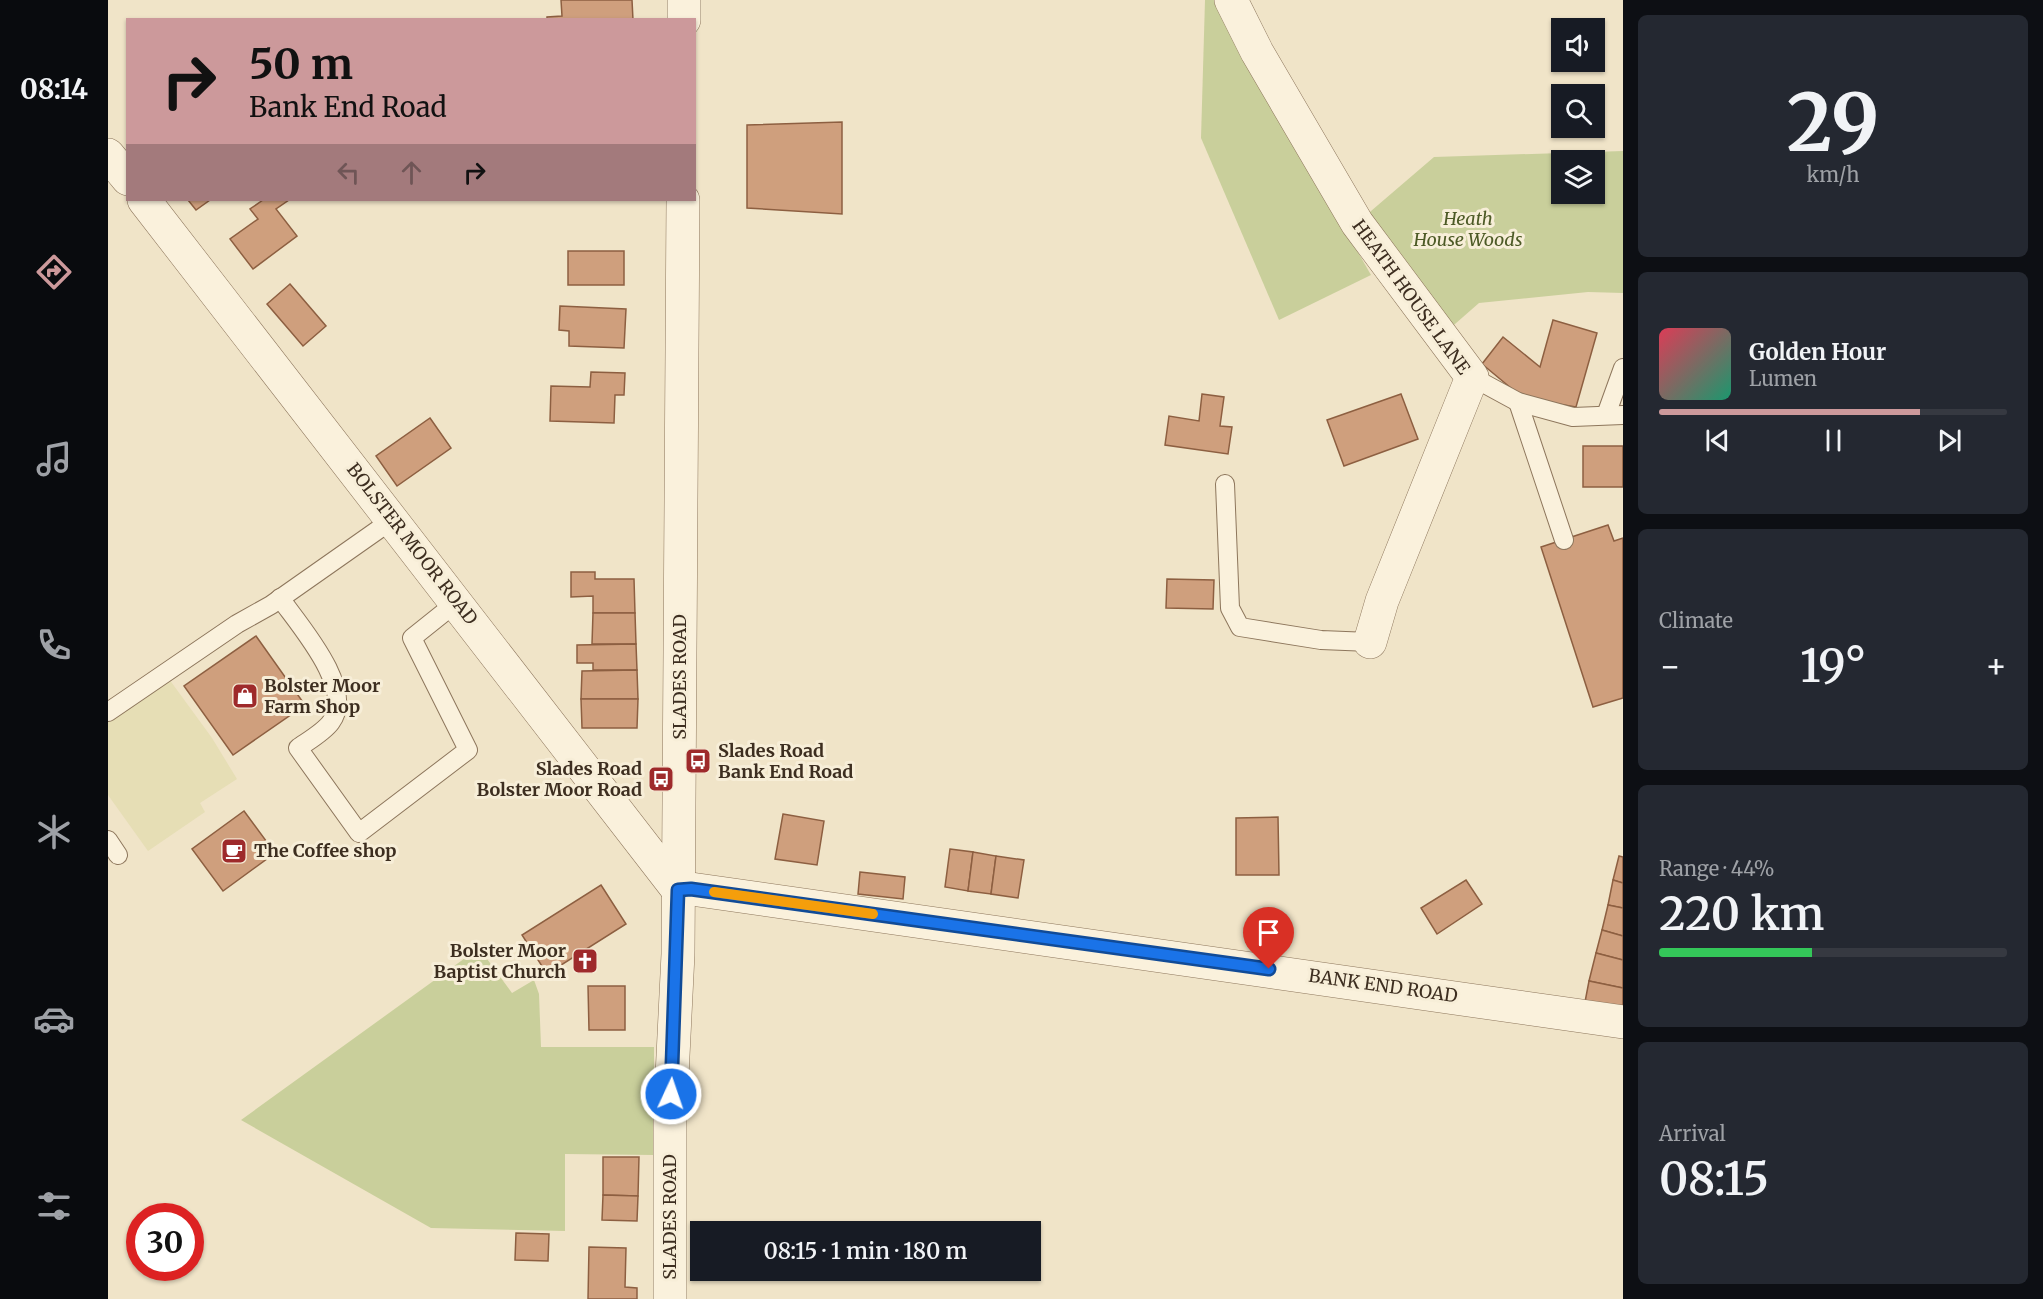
<!DOCTYPE html>
<html lang="en">
<head>
<meta charset="utf-8">
<style>
  :root { --surface:#171b24; --page:#242831; --text:#f1f3f6; --muted:#9ea1a6; --line:#363941; --accent:#cc999b }
  body { margin:0; font-family:Merriweather,serif; background:var(--page); color:var(--text); height:100vh; display:flex; flex-direction:column; font-size:22px; white-space:nowrap }
  * { box-sizing:border-box; margin:0 }
  p { font-size:20px; color:var(--muted) }
  .icon { flex:none; width:33px; height:33px; fill:none; stroke:currentColor; stroke-width:2; stroke-linecap:round; stroke-linejoin:round }
  .map { position:relative; flex:1; overflow:hidden }
  .side { display:flex; flex-direction:column; gap:15px; padding:15px; background:#0d0f14; width:420px }
  .side>* { flex:none }
  .banner { position:absolute; left:18px; top:18px; width:570px; height:183px; border-radius:0px; box-shadow:0 2px 4px #0004; background:#cc999b; color:#111; overflow:hidden }
  .controls { position:absolute; left:1443px; top:18px; display:grid; gap:12px }
  .controls a { display:grid; place-items:center; width:54px; height:54px; border-radius:0px; background:var(--surface); box-shadow:0 2px 4px #0004; font-size:30px }
  .speed { position:absolute; left:18px; top:1203px; display:flex; gap:12px; font-size:30px; font-weight:700; text-align:center }
  .speed>* { display:grid; place-content:center; width:78px; height:78px; border-radius:50%; background:var(--surface); box-shadow:0 2px 4px #0004; line-height:1 }
  .speed .limit { border:9px solid #d22; background:#fff; color:#111 }
  .pin { position:absolute; display:grid; place-items:center; width:51px; height:51px; color:#fff; margin:-62px -26px; border-radius:50% 50% 50% 0; rotate:-45deg; box-shadow:0 0 6px #0007 }
  .pin .icon { rotate:45deg }
  .me { position:absolute; width:66px; margin:-33px; rotate:3deg; stroke-linejoin:round; filter:drop-shadow(0 0 4px #0008) }
  .turn { display:flex; align-items:center; gap:21px; height:126px; padding:0 24px; font-size:27px }
  .turn .icon { width:78px; height:78px; stroke-width:2.5 }
  .turn b { display:block; font-size:42px; line-height:51px }
  .lanes { display:flex; align-items:center; height:57px; padding:0 24px; background:#0003; justify-content:center; gap:30px; direction:ltr }
  .lanes .off { opacity:.35 }
  .big { font-size:45px; font-weight:600; line-height:1.1 }
  .side .tile { flex:1; display:flex; flex-direction:column; justify-content:center; gap:9px; min-width:0; padding:0 21px; border-radius:9px; background:var(--page) }
  .side .dial { align-items:center; gap:0 }
  .dial b { font-size:78px; line-height:1 }
  .song { display:flex; align-items:center; gap:18px }
  .cover { width:72px; height:72px; border-radius:9px; background:linear-gradient(135deg,hsl(350 70% 55%),hsl(160 70% 35%)) }
  .played { height:6px; border-radius:3px; background:linear-gradient(90deg,var(--accent) 75%,var(--line) 75%) }
  .keys { display:flex; justify-content:space-around; direction:ltr }
  .heat { display:flex; justify-content:space-between; align-items:center; font-size:33px; direction:ltr }
  .charge { height:9px; border-radius:4px; background:linear-gradient(90deg,#34c759 44%,var(--line) 0) }
  .trip { position:absolute; left:582px; top:1221px; width:351px; height:60px; border-radius:0px; background:var(--surface); box-shadow:0 2px 4px #0004; font-weight:600; line-height:60px; text-align:center }
  main { display:flex; flex:1; min-height:0 }
  .tab-bar { display:flex; flex-direction:column; width:108px; justify-content:space-around; align-items:center; background:#090b0e; color:var(--muted) }
  .tab-bar .icon { width:42px; height:42px }
  .tab-bar .selected { color:var(--accent) }
  .tab-bar b { font-size:27px; color:var(--text) }
  .map>svg:first-child { display:block }
  .farmland { fill:#e6deb5 }
  .green { fill:#c9cf9b; fill-rule:evenodd }
  .building { fill:#cf9f7d; stroke:#8d5f41; stroke-width:1.5 }
  .lines { fill:none; stroke-linecap:round; stroke-linejoin:round }
  .lane-casing { stroke:#8d765c; stroke-width:20 }
  .street-casing { stroke:#8d765c; stroke-width:34 }
  .lane { stroke:#faf1dc; stroke-width:18 }
  .street { stroke:#faf1dc; stroke-width:33 }
  .route-casing { stroke:#114b97; stroke-width:15 }
  .route { stroke:#1a73e8; stroke-width:10 }
  .slow { stroke:#f59e0b; stroke-width:10 }
  .labels { text-anchor:middle; stroke-width:6; stroke-linejoin:round; paint-order:stroke }
  .park-label { font-size:18px; font-style:italic; fill:#4d5a26; stroke:#f7eed8 }
  .street-label { font-size:18px; fill:#3d2e20; stroke:#f7eed8 }
  .poi-label { font-size:18px; font-weight:bold; fill:#3d2e20; stroke:#f7eed8; text-anchor:start }
</style>
</head>
<body>
<main>
<nav class="tab-bar">
<b>08:14</b>
<svg class="icon selected" aria-label="directions" viewBox="0 0 24 24"><path d="M12 3l9 9-9 9-9-9zM9 14v-3h6M13 9l2 2-2 2"/></svg>
<svg class="icon" aria-label="music" viewBox="0 0 24 24"><path d="M9 18V5l10-2v13"/><circle cx="6" cy="18" r="3"/><circle cx="16" cy="16" r="3"/></svg>
<svg class="icon" aria-label="phone" viewBox="0 0 24 24"><path d="M5 4h4l2 5-3 2q2 4 5 5l2-3 5 2v4C11 20 4 13 5 4z"/></svg>
<svg class="icon" aria-label="climate" viewBox="0 0 24 24"><path d="M12 3v18M4 7l16 10M4 17L20 7"/></svg>
<svg class="icon" aria-label="car" viewBox="0 0 24 24"><path d="M5 17H2v-5l4-1 3-4h7l3 4 3 1v5h-3M9 17h6M6 11h13"/><circle cx="7" cy="17" r="2"/><circle cx="17" cy="17" r="2"/></svg>
<svg class="icon" aria-label="filters" viewBox="0 0 24 24"><path d="M4 7h16M4 17h16"/><circle cx="9" cy="7" r="2"/><circle cx="15" cy="17" r="2"/></svg>
</nav>
<div class="map">
<svg width="1515" height="1299" viewBox="0 0 1515 1299">
  <rect width="100%" height="100%" fill="#f0e4c8"/>
  <!-- farmland -->
  <polygon class="farmland" points="61,679 104,738 129,779 92,803 97,812 40,851 0,795 0,718"/>
  <!-- green -->
  <g class="green">
    <polygon points="1097,0 1106,0 1263,275 1171,320 1093,138"/>
    <path d="M1515,151v142l-35,-1 -109,11 -32,28 -90,-108 77,-66zM1454,160h32v34h-32z"/>
    <polygon points="371,948 404,993 426,980 431,994 433,1047 546,1047 546,1155 457,1154 457,1231 323,1228 133,1120"/>
  </g>
  <!-- building -->
  <g class="building">
    <polygon points="453,0 524,0 525,20 439,20 439,17 454,16"/>
    <polygon points="734,122 734,214 639,208 639,125"/>
    <polygon points="80,200 102,200 88,210"/>
    <polygon points="155,200 181,200 168,209 189,236 145,269 122,239 150,219 142,209"/>
    <rect x="460" y="251" width="56" height="34"/>
    <polygon points="182,284 218,326 195,346 159,304"/>
    <polygon points="452,306 518,309 516,348 461,346 461,331 451,330"/>
    <polygon points="1445,320 1489,333 1468,407 1415,398 1374,364 1395,337 1432,367"/>
    <polygon points="483,372 517,373 516,395 507,395 506,423 442,421 443,386 482,387"/>
    <polygon points="1094,394 1116,397 1112,426 1124,427 1120,454 1057,445 1061,416 1091,421"/>
    <polygon points="1293,394 1310,439 1236,466 1219,420"/>
    <polygon points="322,418 343,448 289,486 268,456"/>
    <rect x="1475" y="446" width="40" height="41"/>
    <polygon points="1500,525 1506,541 1515,538 1515,698 1485,707 1433,547"/>
    <polygon points="463,572 487,572 487,579 526,579 527,613 485,613 485,596 463,597"/>
    <polygon points="1059,579 1106,580 1105,609 1058,608"/>
    <polygon points="485,613 527,613 528,644 484,644"/>
    <polygon points="148,636 197,705 125,755 76,686"/>
    <polygon points="528,644 529,670 485,670 485,663 469,663 469,645"/>
    <polygon points="529,670 530,699 473,699 474,671"/>
    <polygon points="473,699 530,699 529,728 474,728"/>
    <polygon points="136,811 167,853 115,891 84,849"/>
    <polygon points="675,814 716,821 709,865 667,859"/>
    <polygon points="1170,817 1171,875 1128,875 1128,818"/>
    <polygon points="842,849 865,852 860,891 837,887"/>
    <polygon points="865,852 888,856 883,894 860,891"/>
    <polygon points="888,856 916,860 910,898 883,894"/>
    <polygon points="1511,856 1515,857 1515,883 1505,880"/>
    <polygon points="752,872 797,877 795,899 750,894"/>
    <polygon points="1358,880 1374,904 1329,934 1313,908"/>
    <polygon points="1505,880 1515,883 1515,908 1500,905"/>
    <polygon points="493,885 518,924 439,974 414,935"/>
    <polygon points="1500,905 1515,908 1515,936 1494,930"/>
    <polygon points="1494,930 1515,936 1515,960 1488,953"/>
    <polygon points="1488,953 1515,960 1515,988 1481,981"/>
    <polygon points="1481,981 1515,988 1515,1011 1477,1002"/>
    <polygon points="480,986 517,986 517,1030 481,1030"/>
    <polygon points="495,1157 531,1157 530,1196 495,1195"/>
    <polygon points="495,1195 530,1196 529,1221 494,1220"/>
    <polygon points="408,1233 441,1234 440,1261 407,1260"/>
    <polygon points="481,1247 518,1248 517,1287 529,1288 529,1299 480,1299"/>
  </g>
  <g class="lines">
    <!-- lane casing -->
    <g class="lane-casing">
      <g id="lane">
        <polyline points="1364,377 1410,402 1465,417 1515,415"/>
        <polyline points="1410,402 1456,540"/>
        <polyline points="1498,415 1515,368"/>
        <polyline points="1117,484 1122,608 1132,627 1213,640 1262,642"/>
        <path d="M172,598c19,27 76,91 51,124 -7,10 -23,19 -33,26l61,85 109,-83 -56,-112 45,-36"/>
        <polyline points="0,712 129,624 163,605 284,520"/>
        <polyline points="0,840 10,855"/>
      </g>
    </g>
    <!-- street casing -->
    <g class="street-casing">
      <g id="street">
        <polyline points="1123,0 1149,52 1249,223 1364,377 1274,601 1262,642"/>
        <polyline points="576,20 576,0"/>
        <polyline points="0,155 20,179"/>
        <polyline points="36,200 570,890"/>
        <polyline points="570,890 583,889 1515,1022"/>
        <polyline points="562,1299 562,1117 570,954 575,200"/>
      </g>
    </g>
    <!-- lane -->
    <use href="#lane" class="lane"/>
    <!-- street -->
    <use href="#street" class="street"/>
  </g>
  <g class="lines">
    <!-- route casing -->
    <g class="route-casing">
      <polyline id="route" points="563,1094 570,890 583,889 1161,969"/>
    </g>
    <!-- route -->
    <use href="#route" class="route"/>
    <!-- slow -->
    <polyline class="slow" points="606,892 765,914"/>
  </g>
  <!-- icons -->
  <defs>
    <g id="shop-square" transform="scale(1.35)"><rect x="-9" y="-9" width="18" height="18" rx="4" fill="#9e2a2b" stroke="#f7eed8"/><path d="M-5-2.5h2.3a2.7 3.5 0 0 1 5.4 0H5L5.5 6h-11ZM-1.5-2.5h3a1.5 2.3 0 0 0-3 0Z" fill="#fff"/></g>
    <g id="bus-square" transform="scale(1.35)"><rect x="-9" y="-9" width="18" height="18" rx="4" fill="#9e2a2b" stroke="#f7eed8"/><path d="M-5-6H5V4H4V6H2V4H-2V6H-4V4H-5ZM-3.5-4V0h7V-4ZM-3.5 1.2v1.5H-2V1.2ZM2 1.2v1.5H3.5V1.2Z" fill="#fff"/></g>
    <g id="cafe-square" transform="scale(1.35)"><rect x="-9" y="-9" width="18" height="18" rx="4" fill="#9e2a2b" stroke="#f7eed8"/><path d="M-5.5-4.5H6V0H3Q3 3.5 0 3.5H-2.5Q-5.5 3.5-5.5 0ZM3-3.2v2h1.7v-2ZM-6 4.5H4V6H-6Z" fill="#fff"/></g>
    <g id="church-square" transform="scale(1.35)"><rect x="-9" y="-9" width="18" height="18" rx="4" fill="#9e2a2b" stroke="#f7eed8"/><path d="M-1.2-6h2.4v3.5h3.3v2.4h-3.3V6h-2.4V-.1h-3.3v-2.4h3.3Z" fill="#fff"/></g>
  </defs>
  <g fill-rule="evenodd">
    <use href="#shop-square" x="137" y="696"/>
    <use href="#bus-square" x="590" y="761"/>
    <use href="#bus-square" x="553" y="779"/>
    <use href="#cafe-square" x="126" y="851"/>
    <use href="#church-square" x="477" y="961"/>
  </g>
  <g class="labels">
    <!-- park labels -->
    <g class="park-label">
      <text x="1360" y="225">Heath<tspan x="1360" dy="21">House Woods</tspan></text>
    </g>
    <!-- street labels -->
    <g class="street-label">
      <text transform="translate(1303 297) rotate(54)" y="6">HEATH HOUSE LANE</text>
      <text transform="translate(304 544) rotate(52)" y="6">BOLSTER MOOR ROAD</text>
      <text transform="translate(572 677) rotate(-90)" y="6">SLADES ROAD</text>
      <text transform="translate(1275 986) rotate(8)" y="6">BANK END ROAD</text>
      <text transform="translate(562 1217) rotate(-90)" y="6">SLADES ROAD</text>
    </g>
    <!-- poi labels -->
    <g class="poi-label">
      <text x="156" y="692">Bolster Moor<tspan x="156" dy="21">Farm Shop</tspan></text>
      <text x="610" y="757">Slades Road<tspan x="610" dy="21">Bank End Road</tspan></text>
      <text x="534" y="775" text-anchor="end">Slades Road<tspan x="534" dy="21">Bolster Moor Road</tspan></text>
      <text x="146" y="857">The Coffee shop</text>
      <text x="458" y="957" text-anchor="end">Bolster Moor<tspan x="458" dy="21">Baptist Church</tspan></text>
    </g>
  </g>
</svg>
<div class="controls">
<a><svg class="icon" aria-label="sound" viewBox="0 0 24 24"><path d="M4 9h4l5-4v14l-5-4H4zM17 9q2 3 0 6"/></svg></a>
<a><svg class="icon" aria-label="search" viewBox="0 0 24 24"><circle cx="10" cy="10" r="6"/><path d="M15 15l6 6"/></svg></a>
<a><svg class="icon" aria-label="layers" viewBox="0 0 24 24"><path d="M12 4l9 5-9 5-9-5zM3 14l9 5 9-5"/></svg></a>
</div>
<div class="speed"><div class="limit">30</div></div>
<div class="pin" style="left:1161px;top:969px;background:#d93025"><svg class="icon" aria-label="arrive" viewBox="0 0 24 24"><path d="M6 21V4h12l-3 4 3 4H6"/></svg></div>
<svg class="me" style="left:563px;top:1094px" viewBox="-20 -20 40 40"><circle r="17" fill="#1a73e8" stroke="#fff" stroke-width="3"/><path d="M0-11L8 9 0 5-8 9z" fill="#fff"/></svg>
<div class="trip">08:15 · 1 min · 180 m</div>
<div class="banner">
<div class="turn"><svg class="icon" aria-label="right" viewBox="0 0 24 24"><path d="M7 20v-9h11M14 6l5 5-5 5"/></svg><div><b>50 m</b>Bank End Road</div></div>
<div class="lanes"><svg class="icon off" aria-label="left" viewBox="0 0 24 24"><path d="M17 20v-9H6M10 6l-5 5 5 5"/></svg><svg class="icon off" aria-label="ahead" viewBox="0 0 24 24"><path d="M12 20V5M6 11l6-6 6 6"/></svg><svg class="icon" aria-label="right" viewBox="0 0 24 24"><path d="M7 20v-9h11M14 6l5 5-5 5"/></svg></div>
</div>
</div>
<section class="side">
<div class="tile dial"><b>29</b><p>km/h</p></div>
<div class="tile">
<div class="song"><i class="cover"></i><div><b>Golden Hour</b><p>Lumen</p></div></div>
<div class="played"></div>
<div class="keys"><svg class="icon" aria-label="previous" viewBox="0 0 24 24"><path d="M18 5L8 12l10 7zM5 5v14"/></svg><svg class="icon" aria-label="pause" viewBox="0 0 24 24"><path d="M8 5v14M16 5v14"/></svg><svg class="icon" aria-label="next" viewBox="0 0 24 24"><path d="M6 5l10 7-10 7zM19 5v14"/></svg></div>
</div>
<div class="tile"><p>Climate</p>
<div class="heat"><a>−</a><b class="big">19°</b><a>+</a></div>
</div>
<div class="tile"><p>Range · 44%</p><b class="big">220 km</b><div class="charge"></div></div>
<div class="tile"><p>Arrival</p><b class="big">08:15</b></div>
</section>
</main>
</body>
</html>
